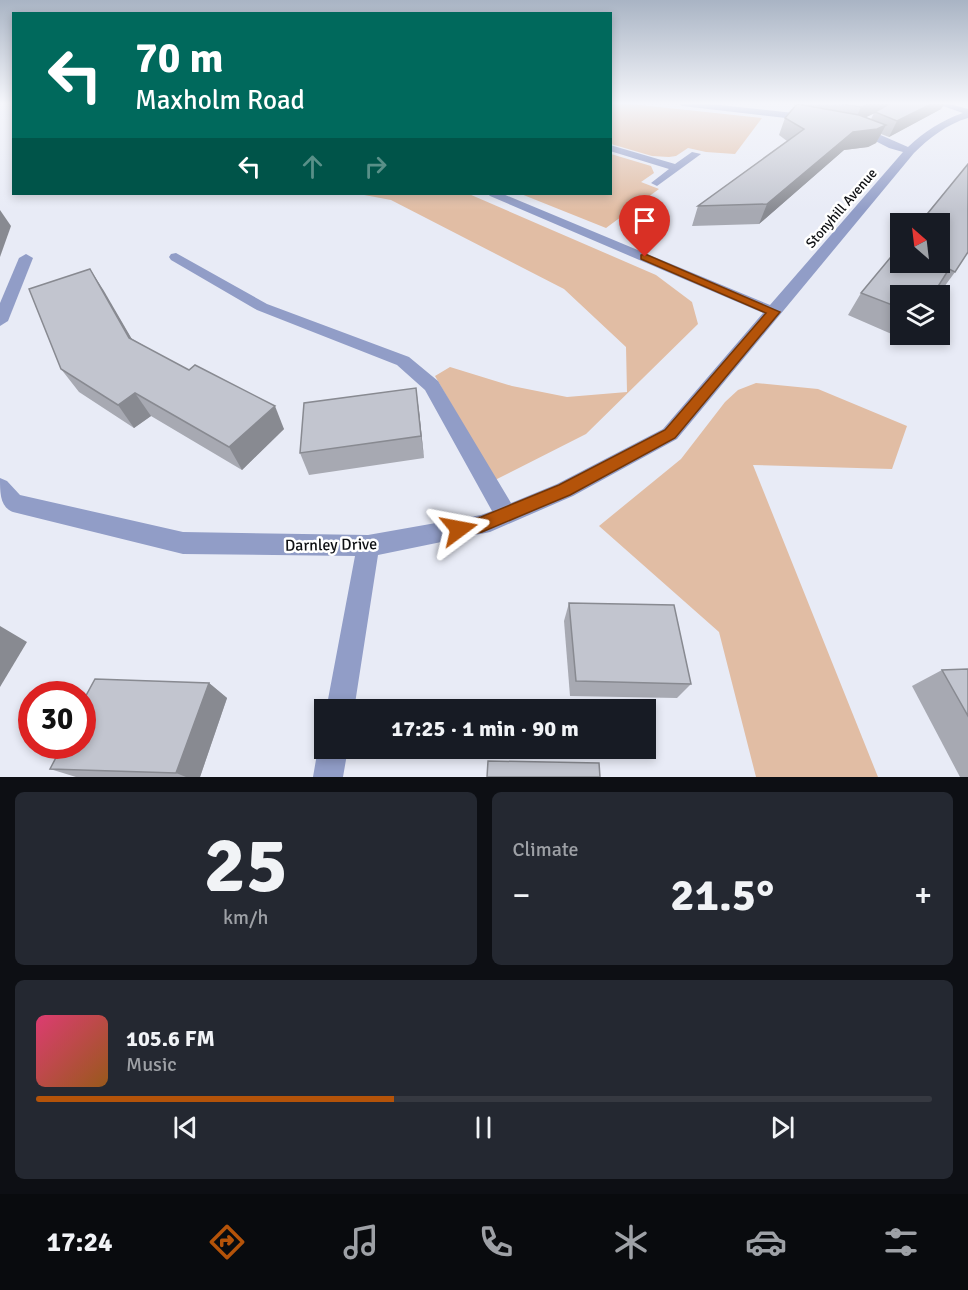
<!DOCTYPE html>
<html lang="en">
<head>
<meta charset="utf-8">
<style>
  :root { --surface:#171b24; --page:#242831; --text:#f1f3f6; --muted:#9ea1a6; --line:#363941; --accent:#b45309 }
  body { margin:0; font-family:Signika,sans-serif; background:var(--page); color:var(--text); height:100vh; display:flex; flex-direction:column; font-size:22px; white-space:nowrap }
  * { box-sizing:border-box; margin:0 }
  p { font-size:20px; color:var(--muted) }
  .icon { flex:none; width:33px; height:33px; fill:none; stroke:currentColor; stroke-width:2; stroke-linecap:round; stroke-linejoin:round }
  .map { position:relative; height:777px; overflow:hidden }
  .side { display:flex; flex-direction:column; gap:15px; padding:15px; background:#0d0f14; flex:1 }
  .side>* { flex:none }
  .hud { position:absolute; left:12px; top:12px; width:600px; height:183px; border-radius:0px; box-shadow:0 3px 9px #0003; background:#00695c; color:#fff; overflow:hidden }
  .needle { width:39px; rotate:332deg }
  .controls { position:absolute; left:890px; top:213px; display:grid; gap:12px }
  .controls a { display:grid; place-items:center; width:60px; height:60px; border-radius:0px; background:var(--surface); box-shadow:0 3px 9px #0003; font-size:30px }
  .speed { position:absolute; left:18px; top:681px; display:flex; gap:12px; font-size:30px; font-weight:700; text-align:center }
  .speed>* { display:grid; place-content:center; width:78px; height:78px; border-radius:50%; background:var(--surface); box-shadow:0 3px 9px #0003; line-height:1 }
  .speed .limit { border:9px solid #d22; background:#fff; color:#111 }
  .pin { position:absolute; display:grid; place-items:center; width:51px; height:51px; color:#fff; margin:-62px -26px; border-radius:50% 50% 50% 0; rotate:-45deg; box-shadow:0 0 6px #0007 }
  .pin .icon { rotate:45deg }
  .me { position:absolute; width:66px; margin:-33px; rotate:77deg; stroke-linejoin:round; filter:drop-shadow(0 0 4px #0008) }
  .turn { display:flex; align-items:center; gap:21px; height:126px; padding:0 24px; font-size:27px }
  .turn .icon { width:78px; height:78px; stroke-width:2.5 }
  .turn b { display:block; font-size:42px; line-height:51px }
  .lanes { display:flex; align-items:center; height:57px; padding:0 24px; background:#0003; justify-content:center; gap:30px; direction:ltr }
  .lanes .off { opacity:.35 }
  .big { font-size:45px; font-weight:700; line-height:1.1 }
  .side .tile { flex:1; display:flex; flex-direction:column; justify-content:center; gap:9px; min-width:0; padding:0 21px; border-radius:9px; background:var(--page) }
  .side .dial { align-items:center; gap:0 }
  .dial b { font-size:78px; line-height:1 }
  .song { display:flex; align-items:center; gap:18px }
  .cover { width:72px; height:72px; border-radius:9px; background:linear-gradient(135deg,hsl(340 70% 55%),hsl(30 70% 35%)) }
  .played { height:6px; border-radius:3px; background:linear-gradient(90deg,var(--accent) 40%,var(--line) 40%) }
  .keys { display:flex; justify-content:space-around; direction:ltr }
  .heat { display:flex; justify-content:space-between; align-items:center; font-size:33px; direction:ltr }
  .side .tiles { flex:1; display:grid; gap:15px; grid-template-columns:1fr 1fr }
  .tile:last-child { grid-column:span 2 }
  .trip { position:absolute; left:314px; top:699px; width:342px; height:60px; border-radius:0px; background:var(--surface); box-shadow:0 3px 9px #0003; font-weight:700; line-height:60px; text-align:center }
  .menu { display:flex; height:96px; justify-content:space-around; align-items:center; background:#090b0e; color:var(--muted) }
  .menu .icon { width:42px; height:42px }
  .menu .current { color:var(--accent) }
  .menu b { font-size:27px; color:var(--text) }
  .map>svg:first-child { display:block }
  .green { fill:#e1bda4 }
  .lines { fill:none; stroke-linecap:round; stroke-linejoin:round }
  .minor { fill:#919dc7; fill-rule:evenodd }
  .wall { fill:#a7a9b2; fill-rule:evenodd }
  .shaded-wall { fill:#888a91 }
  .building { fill:#c2c5cf; stroke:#888a91; stroke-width:1.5 }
  .route { fill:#b45309; stroke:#753606; stroke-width:1.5 }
  .labels { text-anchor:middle; stroke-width:5; stroke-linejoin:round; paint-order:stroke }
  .far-street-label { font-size:14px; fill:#0e1013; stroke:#fff }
  .street-label { font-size:16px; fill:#0e1013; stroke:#fff }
</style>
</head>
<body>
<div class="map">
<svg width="968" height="777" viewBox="0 0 968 777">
  <rect width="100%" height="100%" fill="#e8ebf6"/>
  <!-- green -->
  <g class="green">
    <polygon points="610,103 621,103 762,118 735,154 706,152 688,148 676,156 669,157 652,156 611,144"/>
    <polygon points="611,154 651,166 654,173 641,182 659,189 606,228 521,194 610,194"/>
    <polygon points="359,194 469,194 656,275 692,302 698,324 586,434 495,480 435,376 450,367 512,386 567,397 627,392 626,347 564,289 391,200"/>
    <polygon points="756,383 818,389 907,426 892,469 753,465 878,777 756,777 719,632 599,526 681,459 725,402 738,390"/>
  </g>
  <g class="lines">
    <!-- minor -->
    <g class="minor">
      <polygon points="678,103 701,103 812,115 817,118 812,121 682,106"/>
      <path d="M934,103h12l22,6v9c-21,6 -39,20 -54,35l-237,286 -104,57 -83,36 -112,23 -24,155h-28l29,-154 -172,-2 -170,-42c-13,-5 -13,-19 -13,-34l7,3 13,14 163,37 185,3 113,-20 11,-4 -67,-121 -28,-25 -140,-55 -86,-50 -2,-3 2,-3 5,-1 91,51 142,53 29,24 73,122 46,-19 106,-55 100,-116 -273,-117 -2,-2h15l267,111 133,-153 -14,-4 -35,-18v-4h6l48,21c16,-15 34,-27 55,-34z"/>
      <polygon points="610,145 675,164 692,152 701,154 657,186 651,183 669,169 610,151"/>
      <polygon points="26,254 33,258 8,321 0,326 0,303 19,258"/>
      <polygon points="324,737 324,748 348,748 343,777 313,777 318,748"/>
    </g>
  </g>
  <!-- wall -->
  <g class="wall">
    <path d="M802,103h143l-4,6 -52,28 -8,-3 -5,9 -8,4 -24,3 -85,74 -67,2 6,-20 89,-65 -8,-6 6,-17 16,-13zM874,113l-3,6 -6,-2z"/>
    <polygon points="968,164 955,272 939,294 934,292 900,296 900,334 906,334 903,339 848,315 861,293"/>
    <polygon points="90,269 131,338 284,429 242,470 151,416 134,428 79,392 61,369"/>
    <polygon points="419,411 424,458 309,475 300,453"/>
    <polygon points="569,603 691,684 677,698 570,696 564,621"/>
    <polygon points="968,669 968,777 960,777 912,686 942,670"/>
    <polygon points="209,683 227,698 200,777 76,777 50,769"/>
  </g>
  <!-- shaded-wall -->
  <g class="shaded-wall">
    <polygon points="871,103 909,103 892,105 854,123 861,107"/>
    <polygon points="933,103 945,103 941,109 889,137 897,121"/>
    <polygon points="886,125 876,143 868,147 844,150 759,224 767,204 853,132"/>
    <polygon points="0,210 11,226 0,257"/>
    <polygon points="90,269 104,291 144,360 129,338"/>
    <polygon points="416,388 419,411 424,458 421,436"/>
    <polygon points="135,393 151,416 134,428 118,405"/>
    <polygon points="275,406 284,429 242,470 229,447"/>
    <polygon points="0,626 27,642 0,687"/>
    <polygon points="209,683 227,698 200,777 186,777 176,773"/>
  </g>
  <!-- building -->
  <g class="building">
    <polygon points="837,103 871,103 861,107"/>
    <polygon points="891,103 933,103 897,121 875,112"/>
    <polygon points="797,104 859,115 886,125 877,129 853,132 767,204 698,206 804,129 785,118"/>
    <polygon points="968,164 968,252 955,272 949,269 932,296 900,296 900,308 861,293 900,246 900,262 939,262 939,224 919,224"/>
    <polygon points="90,269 129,338 189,370 195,365 275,406 229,447 135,393 118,405 61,369 29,289"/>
    <polygon points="416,388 421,436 300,453 304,403"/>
    <polygon points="569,603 674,605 691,684 576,681"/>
    <polygon points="968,669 968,716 942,670"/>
    <polygon points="95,679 209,683 176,773 50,769 62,746 82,746 82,703"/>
    <polygon points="488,761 599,763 600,777 487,777"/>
  </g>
  <!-- sky -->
  <linearGradient id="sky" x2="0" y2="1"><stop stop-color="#a9b4c4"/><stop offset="0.49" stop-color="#f5f6fb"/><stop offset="1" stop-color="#f5f6fb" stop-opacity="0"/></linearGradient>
  <rect width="968" height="211" fill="url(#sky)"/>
  <!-- route -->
  <polygon class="route" points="645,254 780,312 675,438 570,495 482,532 459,537 453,534 451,529 453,524 481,517 559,485 665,430 766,313 641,259 641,255"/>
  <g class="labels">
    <!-- far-street labels -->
    <g class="far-street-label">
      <text transform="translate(841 208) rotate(-49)" y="5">Stonyhill Avenue</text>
    </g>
    <!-- street labels -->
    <g class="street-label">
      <text transform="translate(331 544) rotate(-1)" y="6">Darnley Drive</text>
    </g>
  </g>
</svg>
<div class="controls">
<a><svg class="needle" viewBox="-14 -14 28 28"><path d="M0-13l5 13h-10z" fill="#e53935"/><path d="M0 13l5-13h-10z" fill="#9ea1a6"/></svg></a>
<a><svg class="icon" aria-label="layers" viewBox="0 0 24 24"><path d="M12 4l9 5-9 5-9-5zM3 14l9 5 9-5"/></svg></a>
</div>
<div class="speed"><div class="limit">30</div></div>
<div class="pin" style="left:645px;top:257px;background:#d93025"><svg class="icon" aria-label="arrive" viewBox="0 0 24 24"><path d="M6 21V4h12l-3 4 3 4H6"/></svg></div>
<svg class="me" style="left:459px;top:529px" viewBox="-20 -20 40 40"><path d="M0-17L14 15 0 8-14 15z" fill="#b45309" stroke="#fff" stroke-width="4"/></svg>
<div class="trip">17:25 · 1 min · 90 m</div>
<div class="hud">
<div class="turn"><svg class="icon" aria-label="left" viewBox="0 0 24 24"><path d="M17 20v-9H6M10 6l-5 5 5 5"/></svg><div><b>70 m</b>Maxholm Road</div></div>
<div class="lanes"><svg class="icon" aria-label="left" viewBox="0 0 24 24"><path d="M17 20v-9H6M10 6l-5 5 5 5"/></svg><svg class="icon off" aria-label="ahead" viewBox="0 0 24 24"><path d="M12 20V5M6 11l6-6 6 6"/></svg><svg class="icon off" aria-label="right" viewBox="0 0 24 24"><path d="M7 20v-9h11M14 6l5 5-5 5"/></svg></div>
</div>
</div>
<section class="side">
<div class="tiles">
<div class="tile dial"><b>25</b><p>km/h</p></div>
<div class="tile"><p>Climate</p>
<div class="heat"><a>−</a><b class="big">21.5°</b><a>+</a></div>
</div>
<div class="tile">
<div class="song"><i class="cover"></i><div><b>105.6 FM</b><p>Music</p></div></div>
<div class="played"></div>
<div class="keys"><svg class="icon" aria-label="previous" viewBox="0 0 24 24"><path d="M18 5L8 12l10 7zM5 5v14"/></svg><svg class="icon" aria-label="pause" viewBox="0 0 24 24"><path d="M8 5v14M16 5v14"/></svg><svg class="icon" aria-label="next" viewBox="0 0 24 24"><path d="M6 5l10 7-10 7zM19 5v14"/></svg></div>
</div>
</div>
</section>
<nav class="menu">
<b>17:24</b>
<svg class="icon current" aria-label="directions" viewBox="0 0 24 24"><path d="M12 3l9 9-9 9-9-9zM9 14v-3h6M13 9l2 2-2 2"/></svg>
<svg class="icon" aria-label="music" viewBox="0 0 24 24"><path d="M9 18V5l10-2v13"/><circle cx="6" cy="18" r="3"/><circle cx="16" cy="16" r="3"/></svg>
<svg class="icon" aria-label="phone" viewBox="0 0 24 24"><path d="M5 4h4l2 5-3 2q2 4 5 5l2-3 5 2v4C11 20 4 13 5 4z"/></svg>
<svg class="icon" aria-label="climate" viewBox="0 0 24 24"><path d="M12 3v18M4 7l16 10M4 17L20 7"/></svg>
<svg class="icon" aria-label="car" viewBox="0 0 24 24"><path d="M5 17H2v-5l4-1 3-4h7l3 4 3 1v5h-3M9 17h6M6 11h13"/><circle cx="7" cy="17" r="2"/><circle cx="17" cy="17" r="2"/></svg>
<svg class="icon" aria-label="filters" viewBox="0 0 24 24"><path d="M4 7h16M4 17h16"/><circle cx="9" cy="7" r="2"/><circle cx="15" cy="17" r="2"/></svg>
</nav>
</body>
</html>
